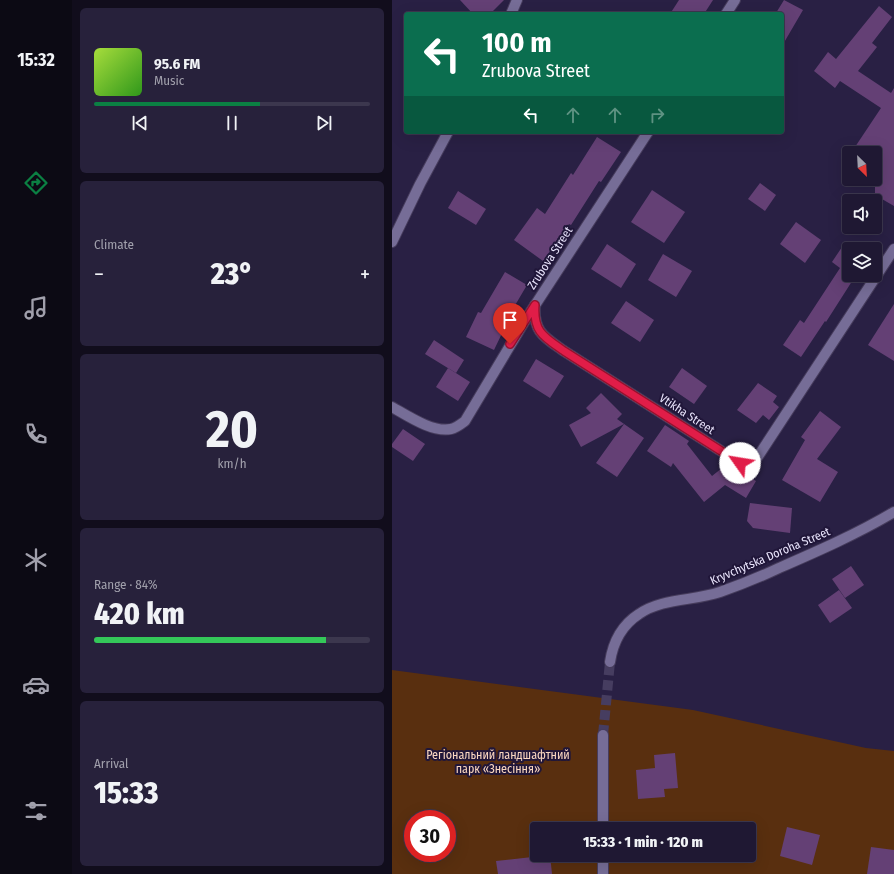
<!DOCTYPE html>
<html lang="en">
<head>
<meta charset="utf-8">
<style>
  :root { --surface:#1f1833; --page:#27213b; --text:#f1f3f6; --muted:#a1a0ac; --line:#3c374e; --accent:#0b8043 }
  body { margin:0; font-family:"Fira Sans Condensed",sans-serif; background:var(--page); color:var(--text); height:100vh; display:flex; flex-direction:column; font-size:15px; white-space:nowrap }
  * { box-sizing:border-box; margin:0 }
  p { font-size:13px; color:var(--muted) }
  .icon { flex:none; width:22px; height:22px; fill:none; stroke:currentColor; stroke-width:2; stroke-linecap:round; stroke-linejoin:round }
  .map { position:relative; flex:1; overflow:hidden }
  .details { display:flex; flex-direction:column; gap:8px; padding:8px; background:#110d1c; width:320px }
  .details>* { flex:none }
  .top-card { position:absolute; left:12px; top:12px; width:380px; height:122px; border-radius:4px; box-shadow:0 4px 16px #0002,0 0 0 1px var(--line); background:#0b6e4f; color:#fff; overflow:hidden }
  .needle { width:26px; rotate:156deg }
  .controls { position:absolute; left:450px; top:146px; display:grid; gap:8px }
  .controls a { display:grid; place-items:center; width:40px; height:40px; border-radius:4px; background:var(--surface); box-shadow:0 4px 16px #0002,0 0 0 1px var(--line); font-size:20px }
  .speed { position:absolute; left:12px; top:810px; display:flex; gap:8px; font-size:20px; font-weight:700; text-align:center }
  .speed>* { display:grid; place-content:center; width:52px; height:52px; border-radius:50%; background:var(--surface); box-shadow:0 4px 16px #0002,0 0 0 1px var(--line); line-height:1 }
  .speed .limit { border:6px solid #d22; background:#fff; color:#111 }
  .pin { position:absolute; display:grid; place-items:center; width:34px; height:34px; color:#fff; margin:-41px -17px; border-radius:50% 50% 50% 0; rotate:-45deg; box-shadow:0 0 4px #0007 }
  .pin .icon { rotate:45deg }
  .me { position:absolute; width:44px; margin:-22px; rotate:302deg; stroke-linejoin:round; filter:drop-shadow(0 0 3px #0008) }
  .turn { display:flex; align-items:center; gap:14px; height:84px; padding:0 12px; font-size:18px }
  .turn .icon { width:52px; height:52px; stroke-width:2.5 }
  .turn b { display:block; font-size:28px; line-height:34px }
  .lanes { display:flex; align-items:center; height:38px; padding:0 12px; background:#0003; justify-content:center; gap:20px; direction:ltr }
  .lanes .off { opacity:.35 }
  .big { font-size:30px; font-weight:800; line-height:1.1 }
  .details .widget { flex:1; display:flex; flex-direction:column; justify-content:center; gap:6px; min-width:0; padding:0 14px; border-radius:6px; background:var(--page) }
  .details .dial { align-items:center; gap:0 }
  .dial b { font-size:52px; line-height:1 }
  .song { display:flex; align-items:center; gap:12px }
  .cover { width:48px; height:48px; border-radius:6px; background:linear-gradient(135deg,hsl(80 70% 55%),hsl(110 70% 35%)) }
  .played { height:4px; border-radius:2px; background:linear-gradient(90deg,var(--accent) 60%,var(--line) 60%) }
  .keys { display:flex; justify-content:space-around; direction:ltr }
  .heat { display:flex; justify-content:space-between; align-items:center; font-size:22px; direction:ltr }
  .charge { height:6px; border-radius:3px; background:linear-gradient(90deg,#34c759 84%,var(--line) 0) }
  .trip { position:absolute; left:138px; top:822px; width:226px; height:40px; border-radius:4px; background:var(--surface); box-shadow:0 4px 16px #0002,0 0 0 1px var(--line); font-weight:800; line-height:40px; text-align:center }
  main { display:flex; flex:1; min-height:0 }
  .menu { display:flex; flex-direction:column; width:72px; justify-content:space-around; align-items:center; background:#0c0a14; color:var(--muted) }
  .menu .icon { width:28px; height:28px }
  .menu .current { color:var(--accent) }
  .menu b { font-size:18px; color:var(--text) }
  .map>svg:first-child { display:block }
  .green { fill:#592f0f; fill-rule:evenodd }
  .building { fill:#644075 }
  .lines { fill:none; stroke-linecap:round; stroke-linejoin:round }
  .street-tunnel { stroke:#463d60; stroke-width:10; stroke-dasharray:10 5; stroke-linecap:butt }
  .street-casing { stroke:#463c5c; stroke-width:12 }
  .street { stroke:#766d97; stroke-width:10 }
  .route-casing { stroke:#92132f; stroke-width:10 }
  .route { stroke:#e11d48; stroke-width:7 }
  .labels { text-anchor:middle; stroke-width:4; stroke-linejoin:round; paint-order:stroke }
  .street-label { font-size:12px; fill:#e9e4fc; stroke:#201639 }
  .park-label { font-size:12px; fill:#fad7c0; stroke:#201639 }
</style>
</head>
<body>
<main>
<nav class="menu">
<b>15:32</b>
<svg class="icon current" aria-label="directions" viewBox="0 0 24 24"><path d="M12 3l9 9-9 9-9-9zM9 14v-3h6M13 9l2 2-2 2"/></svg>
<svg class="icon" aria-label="music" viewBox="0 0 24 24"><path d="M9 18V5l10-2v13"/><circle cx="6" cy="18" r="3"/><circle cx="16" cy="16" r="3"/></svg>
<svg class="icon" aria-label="phone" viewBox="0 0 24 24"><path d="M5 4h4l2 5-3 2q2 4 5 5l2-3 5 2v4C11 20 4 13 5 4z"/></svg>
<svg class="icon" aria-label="climate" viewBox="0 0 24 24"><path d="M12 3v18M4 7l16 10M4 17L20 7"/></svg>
<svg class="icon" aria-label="car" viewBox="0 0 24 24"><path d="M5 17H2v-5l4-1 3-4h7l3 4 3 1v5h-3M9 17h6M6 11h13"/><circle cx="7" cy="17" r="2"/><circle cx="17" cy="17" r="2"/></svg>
<svg class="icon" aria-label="filters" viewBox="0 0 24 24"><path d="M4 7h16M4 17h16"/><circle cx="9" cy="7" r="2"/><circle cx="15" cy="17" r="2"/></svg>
</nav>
<section class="details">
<div class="widget">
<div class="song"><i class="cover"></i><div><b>95.6 FM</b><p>Music</p></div></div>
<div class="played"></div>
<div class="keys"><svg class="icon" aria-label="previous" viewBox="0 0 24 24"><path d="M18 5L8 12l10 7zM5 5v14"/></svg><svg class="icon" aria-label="pause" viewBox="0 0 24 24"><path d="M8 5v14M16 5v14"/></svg><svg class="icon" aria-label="next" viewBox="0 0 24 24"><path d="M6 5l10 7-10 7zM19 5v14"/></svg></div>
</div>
<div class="widget"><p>Climate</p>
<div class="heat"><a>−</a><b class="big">23°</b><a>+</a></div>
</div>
<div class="widget dial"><b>20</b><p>km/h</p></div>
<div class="widget"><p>Range · 84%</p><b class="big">420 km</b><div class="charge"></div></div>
<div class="widget"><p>Arrival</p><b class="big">15:33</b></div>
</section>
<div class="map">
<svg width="502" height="874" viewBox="0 0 502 874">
  <rect width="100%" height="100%" fill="#292044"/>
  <!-- green -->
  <path class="green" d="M0,670l301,40 173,38 28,3v123h-502zM21,819h34v34h-34zM145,829h212v26h-212z"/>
  <!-- building -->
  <g class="building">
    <polygon points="68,0 112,0 98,14 81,14"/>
    <polygon points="287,0 321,0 312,14 278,14"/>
    <polygon points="392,0 411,10 390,46 390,14 384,13"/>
    <polygon points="487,6 500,17 480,43 485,47 466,71 499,93 502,88 502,206 483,195 483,153 459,153 489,108 448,81 443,88 422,71 436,52 444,59"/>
    <polygon points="205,137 229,152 209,182 207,181 179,225 177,224 151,261 122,240 145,208 153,214 179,173 181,175"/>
    <polygon points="368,183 384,195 373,211 356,199"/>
    <polygon points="260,190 293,212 272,243 239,222"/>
    <polygon points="66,191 94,209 84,225 56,208"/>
    <polygon points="404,222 429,240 413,263 388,244"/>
    <polygon points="454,241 466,249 457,249 457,275 464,275 434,322 433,321 409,357 391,345 408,320 412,323 448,268 440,262"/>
    <polygon points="215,244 244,264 229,288 199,269"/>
    <polygon points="271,254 300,271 284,297 256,280"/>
    <polygon points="113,272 135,285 112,324 114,325 102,350 74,337 86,312 89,313"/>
    <polygon points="234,301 262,320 248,342 219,323"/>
    <polygon points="502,304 502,361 476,345"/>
    <polygon points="42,340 72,360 64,373 33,354"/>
    <polygon points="144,359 172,376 158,398 131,381"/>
    <polygon points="56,368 78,382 66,401 44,387"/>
    <polygon points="290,368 315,386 302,404 277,387"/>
    <polygon points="366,383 385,396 381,402 387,407 377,420 371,415 364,423 345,410"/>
    <polygon points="209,393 230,414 225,419 252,438 225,477 204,463 232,424 189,447 177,425 199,413 194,408"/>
    <polygon points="428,411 449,427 425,459 446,472 428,502 390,480 413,440 409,437"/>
    <polygon points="273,425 297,441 295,444 320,476 335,464 364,481 354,498 333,485 312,502 281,463 279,467 255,451"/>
    <polygon points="11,429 33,444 21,461 0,447 0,444"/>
    <polygon points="358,503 400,508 398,533 361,528 355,521"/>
    <polygon points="459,566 472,585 453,598 440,579"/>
    <polygon points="447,590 460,608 438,623 426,605"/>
    <polygon points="283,753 286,788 272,789 273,797 246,799 244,770 263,768 262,755"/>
    <polygon points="395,827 428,835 420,865 388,856"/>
    <polygon points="479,847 502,850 502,874 475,874"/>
    <polygon points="158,855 160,874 106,874 104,861"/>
  </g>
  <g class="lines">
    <!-- street-tunnel -->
    <polyline class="street-tunnel" points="211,735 218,662"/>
    <!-- street casing -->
    <g class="street-casing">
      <g id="street">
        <polyline points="119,14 125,0"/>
        <polyline points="334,14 343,0"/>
        <polyline points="0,242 28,184 56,132"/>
        <path d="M143,305c-2,27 9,32 29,46l176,112 9,1 4,-1 4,-5 137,-209"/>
        <path d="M0,407c16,9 41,26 59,22 5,-1 10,-5 14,-8l61,-102 122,-187"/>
        <path d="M218,662c3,-20 12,-37 29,-48 23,-16 55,-13 81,-22 20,-7 40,-15 59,-24 39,-17 78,-34 115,-56"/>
        <polyline points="211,829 211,735"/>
        <polyline points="211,874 211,855"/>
      </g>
    </g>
    <!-- street -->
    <use href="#street" class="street"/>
  </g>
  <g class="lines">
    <!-- route casing -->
    <g class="route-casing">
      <path id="route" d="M118,344l25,-39c-2,27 9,32 29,46l176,112"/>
    </g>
    <!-- route -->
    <use href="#route" class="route"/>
  </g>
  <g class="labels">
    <!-- street labels -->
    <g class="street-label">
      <text transform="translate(158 258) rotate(-57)" y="4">Zrubova Street</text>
      <text transform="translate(295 414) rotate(33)" y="4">Vtikha Street</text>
      <text transform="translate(378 556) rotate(-23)" y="4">Kryvchytska Doroha Street</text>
    </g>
    <!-- park labels -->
    <g class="park-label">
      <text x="106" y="759">Регіональний ландшафтний<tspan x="106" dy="14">парк «Знесіння»</tspan></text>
    </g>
  </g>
</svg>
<div class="controls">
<a><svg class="needle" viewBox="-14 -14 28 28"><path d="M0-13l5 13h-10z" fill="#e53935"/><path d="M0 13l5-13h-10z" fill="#a1a0ac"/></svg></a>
<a><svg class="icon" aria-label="sound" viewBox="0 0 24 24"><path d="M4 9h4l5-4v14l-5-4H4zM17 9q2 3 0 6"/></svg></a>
<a><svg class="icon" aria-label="layers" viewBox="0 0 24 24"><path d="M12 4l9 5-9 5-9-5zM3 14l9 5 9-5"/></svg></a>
</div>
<div class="speed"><div class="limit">30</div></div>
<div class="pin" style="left:118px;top:344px;background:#d93025"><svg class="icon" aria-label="arrive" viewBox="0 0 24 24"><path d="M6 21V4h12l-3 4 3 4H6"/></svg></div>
<svg class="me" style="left:348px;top:463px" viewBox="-20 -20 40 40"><circle r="19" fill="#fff"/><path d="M0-13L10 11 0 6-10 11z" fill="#e11d48"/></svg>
<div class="trip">15:33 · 1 min · 120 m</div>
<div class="top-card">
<div class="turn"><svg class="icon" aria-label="left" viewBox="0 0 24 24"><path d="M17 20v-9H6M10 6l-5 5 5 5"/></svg><div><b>100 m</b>Zrubova Street</div></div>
<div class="lanes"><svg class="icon" aria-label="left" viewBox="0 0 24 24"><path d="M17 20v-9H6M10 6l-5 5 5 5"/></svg><svg class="icon off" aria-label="ahead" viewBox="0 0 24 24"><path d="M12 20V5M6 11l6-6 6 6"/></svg><svg class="icon off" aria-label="ahead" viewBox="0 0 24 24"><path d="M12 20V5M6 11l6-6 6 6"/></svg><svg class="icon off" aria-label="right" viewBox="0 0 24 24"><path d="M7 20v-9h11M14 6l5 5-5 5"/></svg></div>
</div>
</div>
</main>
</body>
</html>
